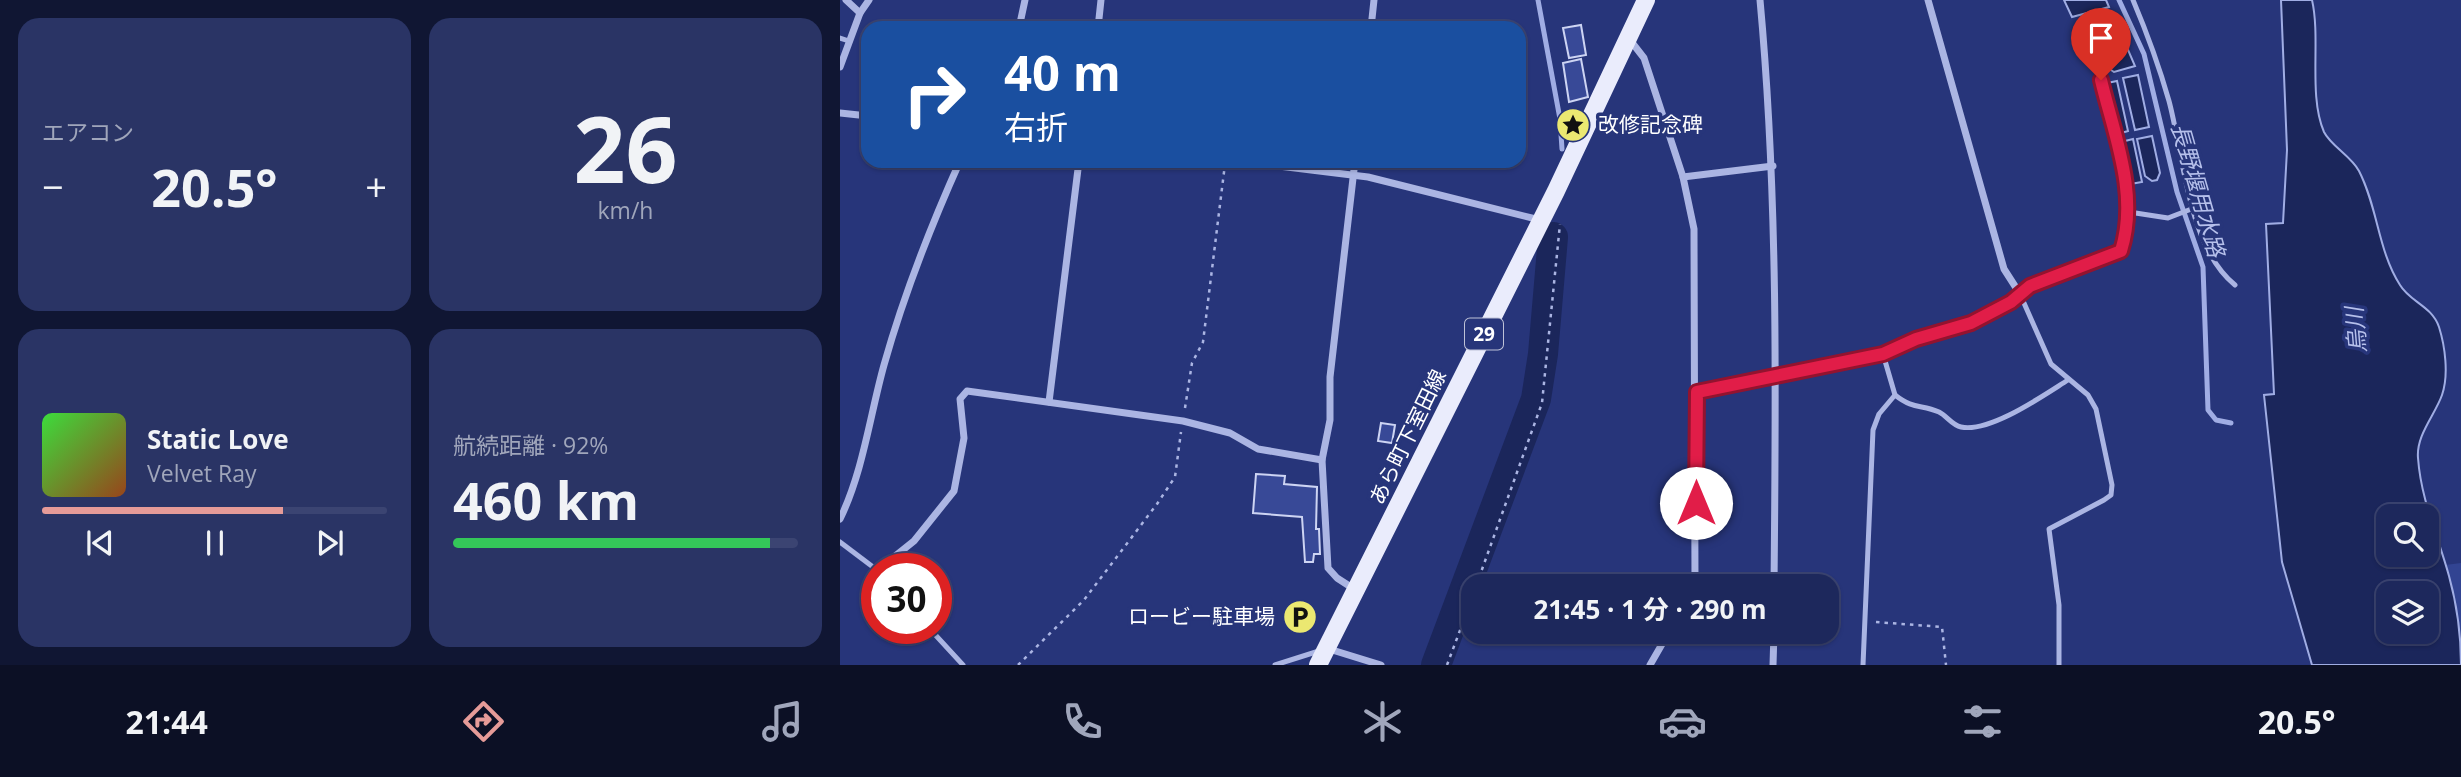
<!DOCTYPE html>
<html lang="ja">
<head>
<meta charset="utf-8">
<style>
  :root { --surface:#1d285c; --page:#2a3465; --text:#f1f3f6; --muted:#a0a6bb; --line:#3b4472; --accent:#e69b98 }
  body { margin:0; font-family:"Open Sans","Noto Sans JP",sans-serif; background:var(--page); color:var(--text); height:100vh; display:flex; flex-direction:column; font-size:26px; white-space:nowrap }
  * { box-sizing:border-box; margin:0 }
  p { font-size:23px; color:var(--muted) }
  .icon { flex:none; width:38px; height:38px; fill:none; stroke:currentColor; stroke-width:2; stroke-linecap:round; stroke-linejoin:round }
  .map { position:relative; flex:1; overflow:hidden }
  .details { display:flex; flex-direction:column; gap:18px; padding:18px; background:#101633; width:840px }
  .details>* { flex:none }
  .top-card { position:absolute; left:21px; top:21px; width:665px; height:147px; border-radius:21px; box-shadow:0 2px 5px #0004,0 0 0 2px var(--line); background:#1a4fa0; color:#fff; overflow:hidden }
  .tools { position:absolute; left:1536px; top:504px; display:grid; gap:14px }
  .tools a { display:grid; place-items:center; width:63px; height:63px; border-radius:14px; background:var(--surface); box-shadow:0 2px 5px #0004,0 0 0 2px var(--line); font-size:35px }
  .speed { position:absolute; left:21px; top:553px; display:flex; gap:14px; font-size:35px; font-weight:700; text-align:center }
  .speed>* { display:grid; place-content:center; width:91px; height:91px; border-radius:50%; background:var(--surface); box-shadow:0 2px 5px #0004,0 0 0 2px var(--line); line-height:1 }
  .speed .limit { border:10px solid #d22; background:#fff; color:#111 }
  .pin { position:absolute; display:grid; place-items:center; width:60px; height:60px; color:#fff; margin:-72px -30px; border-radius:50% 50% 50% 0; rotate:-45deg; box-shadow:0 0 7px #0007 }
  .pin .icon { rotate:45deg }
  .me { position:absolute; width:77px; margin:-38px; rotate:0deg; stroke-linejoin:round; filter:drop-shadow(0 0 5px #0008) }
  .turn { display:flex; align-items:center; gap:24px; height:147px; padding:0 28px; font-size:32px }
  .turn .icon { width:91px; height:91px; stroke-width:2.5 }
  .turn b { display:block; font-size:49px; line-height:60px }
  .big { font-size:52px; font-weight:700; line-height:1.1 }
  .details .widget { flex:1; display:flex; flex-direction:column; justify-content:center; gap:10px; min-width:0; padding:0 24px; border-radius:21px; background:var(--page) }
  .details .dial { align-items:center; gap:0 }
  .dial b { font-size:91px; line-height:1 }
  .song { display:flex; align-items:center; gap:21px }
  .cover { width:84px; height:84px; border-radius:10px; background:linear-gradient(135deg,hsl(120 70% 55%),hsl(20 70% 35%)) }
  .played { height:7px; border-radius:4px; background:linear-gradient(90deg,var(--accent) 70%,var(--line) 70%) }
  .keys { display:flex; justify-content:space-around; direction:ltr }
  .heat { display:flex; justify-content:space-between; align-items:center; font-size:38px; direction:ltr }
  .charge { height:10px; border-radius:5px; background:linear-gradient(90deg,#34c759 92%,var(--line) 0) }
  .details .tiles { flex:1; display:grid; gap:18px; grid-template-columns:repeat(2,1fr) }
  .trip { position:absolute; left:621px; top:574px; width:378px; height:70px; border-radius:21px; background:var(--surface); box-shadow:0 2px 5px #0004,0 0 0 2px var(--line); font-weight:700; line-height:70px; text-align:center }
  .dock { display:flex; height:112px; justify-content:space-around; align-items:center; background:#0c1025; color:var(--muted) }
  .dock .icon { width:49px; height:49px }
  .dock .active { color:var(--accent) }
  .dock b { font-size:32px; color:var(--text) }
  main { display:flex; flex:1; min-height:0 }
  .map>svg:first-child { display:block }
  .green { fill:#324492 }
  .water { fill:#1b265b; stroke:#a0ade4; stroke-width:2; fill-rule:evenodd }
  .lines { fill:none; stroke-linecap:round; stroke-linejoin:round }
  .stream { stroke:#a0ade4; stroke-width:5 }
  .river { stroke:#1b265b; stroke-width:30 }
  .building { fill:#384997; stroke:#cdd4f3; stroke-width:2 }
  .path { stroke:#abb5e3; stroke-width:2.5; stroke-dasharray:3.5 5; stroke-linecap:butt }
  .lane { stroke:#abb5e3; stroke-width:5 }
  .street { stroke:#abb5e3; stroke-width:7 }
  .primary { stroke:#eaecfc; stroke-width:18 }
  .route-casing { stroke:#92132f; stroke-width:18 }
  .route { stroke:#e11d48; stroke-width:12 }
  .labels { text-anchor:middle; stroke-width:7; stroke-linejoin:round; paint-order:stroke }
  .shield { fill:#27357a; stroke:#bec2d7; stroke-width:2 }
  .shield-label { font-size:19px; font-weight:bold; fill:#fff }
  .poi-label { font-size:21px; fill:#fff; stroke:#27357a; text-anchor:start }
  .street-label { font-size:21px; fill:#fff; stroke:#27357a }
  .water-label { font-size:23px; font-style:italic; fill:#b6c0eb; stroke:#27357a }
</style>
</head>
<body>
<main>
<section class="details">
<div class="tiles">
<div class="widget"><p>エアコン</p>
<div class="heat"><a>−</a><b class="big">20.5°</b><a>+</a></div>
</div>
<div class="widget dial"><b>26</b><p>km/h</p></div>
<div class="widget">
<div class="song"><i class="cover"></i><div><b>Static Love</b><p>Velvet Ray</p></div></div>
<div class="played"></div>
<div class="keys"><svg class="icon" aria-label="previous" viewBox="0 0 24 24"><path d="M18 5L8 12l10 7zM5 5v14"/></svg><svg class="icon" aria-label="pause" viewBox="0 0 24 24"><path d="M8 5v14M16 5v14"/></svg><svg class="icon" aria-label="next" viewBox="0 0 24 24"><path d="M6 5l10 7-10 7zM19 5v14"/></svg></div>
</div>
<div class="widget"><p>航続距離 · 92%</p><b class="big">460 km</b><div class="charge"></div></div>
</div>
</section>
<div class="map">
<svg width="1621" height="665" viewBox="0 0 1621 665">
  <rect width="100%" height="100%" fill="#27357a"/>
  <!-- green -->
  <polygon class="green" points="1621,563 1621,636 1605,565"/>
  <!-- water -->
  <g class="water">
    <polygon points="1224,0 1266,0 1269,7 1232,17"/>
    <path d="M1441,0h31c9,39 -4,95 12,132 7,14 27,24 35,39 19,37 19,80 41,114 10,17 32,21 39,42 6,19 10,48 3,68 -7,20 -26,40 -24,63 3,42 20,78 31,118 8,29 12,59 12,89h-149l-30,-103 -18,-167 10,-1 -8,-170 17,-1 4,-73zM1549,516h38v39h-38zM1549,593h38v39h-38z"/>
    <polygon points="1270,18 1276,22 1295,66 1274,72 1268,68 1261,21"/>
    <polygon points="1255,21 1262,70 1254,69 1238,26"/>
    <polygon points="1298,75 1309,127 1295,130 1283,78"/>
    <polygon points="1277,81 1288,131 1278,134 1267,83"/>
    <polygon points="1312,136 1320,173 1317,180 1312,181 1305,176 1297,139"/>
    <polygon points="1293,139 1302,182 1290,184 1281,142"/>
  </g>
  <g class="lines">
    <!-- stream -->
    <g class="stream">
      <polyline points="698,0 720,119 722,149"/>
      <polyline points="1279,0 1304,54 1337,192 1363,267 1368,410 1376,420 1391,423"/>
    </g>
    <!-- river -->
    <polyline class="river" points="596,665 696,399 703,354 713,237"/>
  </g>
  <!-- building -->
  <g class="building">
    <polygon points="741,25 746,55 729,58 723,28"/>
    <polygon points="741,59 748,97 729,102 723,63"/>
    <polygon points="541,423 555,425 552,443 538,441"/>
    <polygon points="416,474 445,476 444,484 477,487 476,529 479,529 480,554 474,554 473,562 465,562 462,517 413,513"/>
  </g>
  <g class="lines">
    <!-- path -->
    <g class="path">
      <polyline points="345,408 352,363 363,342 385,164"/>
      <polyline points="636,586 702,403 720,224"/>
      <polyline points="1036,622 1102,627 1106,665"/>
      <polyline points="178,665 244,600 317,504 335,477 341,432"/>
      <polyline points="607,665 634,593"/>
    </g>
    <!-- lane -->
    <g class="lane">
      <path d="M1293,0c14,33 26,66 36,101 15,56 19,146 66,184"/>
      <polyline points="0,38 9,41"/>
      <polyline points="1289,212 1328,218 1354,208"/>
      <polyline points="1180,294 1211,364 1248,395 1256,409 1272,485 1271,495 1264,500 1209,529 1219,605 1219,665"/>
      <path d="M857,392l186,-38 33,-15 55,-16 40,-21 19,-16 91,-35c18,-57 -7,-116 -20,-171"/>
      <path d="M1055,395c19,15 26,9 44,17 8,4 13,13 22,15 29,6 83,-32 107,-47"/>
      <polyline points="0,542 37,570"/>
      <polyline points="89,628 123,665"/>
      <polyline points="435,665 479,651"/>
      <polyline points="1023,665 1033,430 1039,414 1055,395 1043,354"/>
    </g>
    <!-- street -->
    <g class="street">
      <path d="M920,0c18,195 16,391 14,586"/>
      <polyline points="1088,0 1164,269 1180,294"/>
      <polyline points="20,13 29,0"/>
      <polyline points="179,28 185,0"/>
      <polyline points="258,28 261,0"/>
      <polyline points="531,28 534,0"/>
      <polyline points="790,40 804,58 843,177 854,229 855,586"/>
      <polyline points="0,67 20,13 6,0"/>
      <polyline points="0,113 28,116"/>
      <polyline points="397,161 528,177 700,220"/>
      <polyline points="843,177 933,166"/>
      <polyline points="209,402 239,161"/>
      <path d="M0,519c23,-47 30,-104 44,-154 20,-71 46,-137 76,-204"/>
      <polyline points="39,569 74,541 114,491 124,438 120,399 127,391 343,421 390,433 418,449 482,460"/>
      <polyline points="514,589 497,578 488,568 482,460 490,420 490,377 515,161"/>
      <polyline points="489,649 541,665"/>
      <polyline points="810,665 829,632"/>
      <polyline points="933,665 934,632"/>
    </g>
    <!-- primary -->
    <polyline class="primary" points="478,665 716,191 806,0"/>
  </g>
  <g class="lines">
    <!-- route casing -->
    <g class="route-casing">
      <path id="route" d="M856,503l1,-111 186,-38 33,-15 55,-16 40,-21 19,-16 91,-35c18,-57 -7,-116 -20,-171"/>
    </g>
    <!-- route -->
    <use href="#route" class="route"/>
  </g>
  <!-- icons -->
  <defs>
    <g id="sight-disc" transform="scale(1.75)"><circle r="9.5" fill="#ebe871" stroke="#27357a"/><path d="M0-6L1.8-2.2L6-1.7L2.9 1.2L3.7 5.4L0 3.3L-3.7 5.4L-2.9 1.2L-6-1.7L-1.8-2.2Z" fill="#111"/></g>
    <g id="parking-disc" transform="scale(1.75)"><circle r="9.5" fill="#ebe871" stroke="#27357a"/><path d="M-3.5-5.5H1a3.5 3.5 0 0 1 0 7H-1V5.5H-3.5ZM-1-3.4V-.6H.8a1.4 1.4 0 0 0 0-2.8Z" fill="#111"/></g>
  </defs>
  <g fill-rule="evenodd">
    <use href="#sight-disc" x="733" y="125"/>
    <use href="#parking-disc" x="460" y="617"/>
  </g>
  <g class="labels">
    <!-- shield labels -->
    <rect class="shield" x="625" y="318.5" width="38" height="31" rx="5"/>
    <g class="shield-label">
      <text x="644" y="341">29</text>
    </g>
    <!-- poi labels -->
    <g class="poi-label">
      <text x="758" y="132">改修記念碑</text>
      <text x="435" y="624" text-anchor="end">ロービー駐車場</text>
    </g>
    <!-- street labels -->
    <g class="street-label">
      <text transform="translate(568 437) rotate(-64)" y="7">あら町下室田線</text>
    </g>
    <!-- water labels -->
    <g class="water-label">
      <text transform="translate(1358 190) rotate(74)" y="8">長野堰用水路</text>
      <text transform="translate(1516 330) rotate(-95)" y="8">烏川</text>
    </g>
  </g>
</svg>
<div class="tools">
<a><svg class="icon" aria-label="search" viewBox="0 0 24 24"><circle cx="10" cy="10" r="6"/><path d="M15 15l6 6"/></svg></a>
<a><svg class="icon" aria-label="layers" viewBox="0 0 24 24"><path d="M12 4l9 5-9 5-9-5zM3 14l9 5 9-5"/></svg></a>
</div>
<div class="speed"><div class="limit">30</div></div>
<div class="pin" style="left:1261px;top:80px;background:#d93025"><svg class="icon" aria-label="arrive" viewBox="0 0 24 24"><path d="M6 21V4h12l-3 4 3 4H6"/></svg></div>
<svg class="me" style="left:856px;top:503px" viewBox="-20 -20 40 40"><circle r="19" fill="#fff"/><path d="M0-13L10 11 0 6-10 11z" fill="#e11d48"/></svg>
<div class="trip">21:45 · 1 分 · 290 m</div>
<div class="top-card">
<div class="turn"><svg class="icon" aria-label="right" viewBox="0 0 24 24"><path d="M7 20v-9h11M14 6l5 5-5 5"/></svg><div><b>40 m</b>右折</div></div>
</div>
</div>
</main>
<nav class="dock">
<b>21:44</b>
<svg class="icon active" aria-label="directions" viewBox="0 0 24 24"><path d="M12 3l9 9-9 9-9-9zM9 14v-3h6M13 9l2 2-2 2"/></svg>
<svg class="icon" aria-label="music" viewBox="0 0 24 24"><path d="M9 18V5l10-2v13"/><circle cx="6" cy="18" r="3"/><circle cx="16" cy="16" r="3"/></svg>
<svg class="icon" aria-label="phone" viewBox="0 0 24 24"><path d="M5 4h4l2 5-3 2q2 4 5 5l2-3 5 2v4C11 20 4 13 5 4z"/></svg>
<svg class="icon" aria-label="climate" viewBox="0 0 24 24"><path d="M12 3v18M4 7l16 10M4 17L20 7"/></svg>
<svg class="icon" aria-label="car" viewBox="0 0 24 24"><path d="M5 17H2v-5l4-1 3-4h7l3 4 3 1v5h-3M9 17h6M6 11h13"/><circle cx="7" cy="17" r="2"/><circle cx="17" cy="17" r="2"/></svg>
<svg class="icon" aria-label="filters" viewBox="0 0 24 24"><path d="M4 7h16M4 17h16"/><circle cx="9" cy="7" r="2"/><circle cx="15" cy="17" r="2"/></svg>
<b>20.5°</b>
</nav>
</body>
</html>
